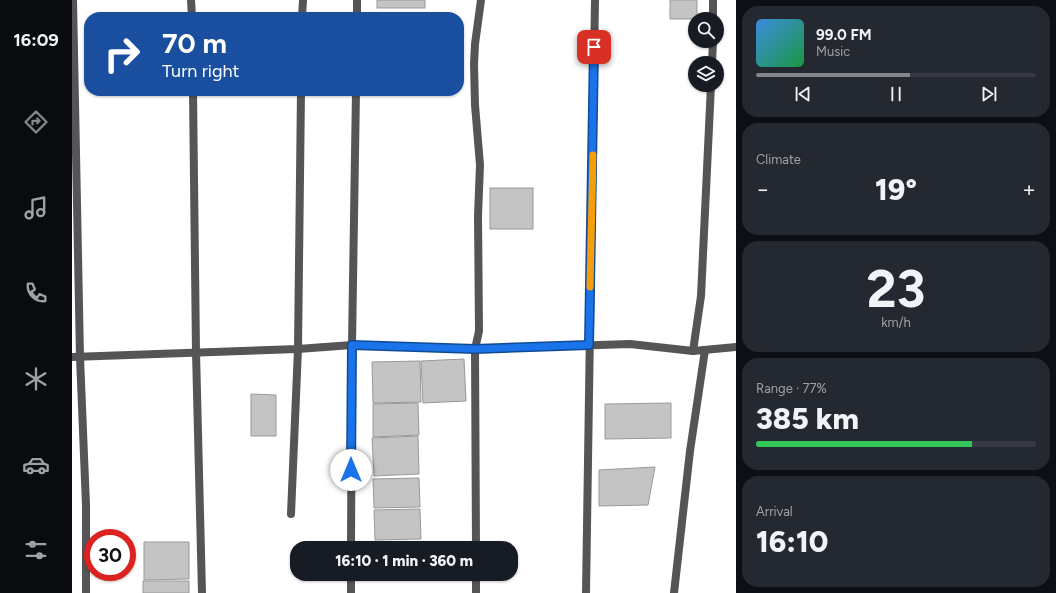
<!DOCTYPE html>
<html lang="en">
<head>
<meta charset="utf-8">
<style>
  :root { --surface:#171b24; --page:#242831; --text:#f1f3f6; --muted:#9ea1a6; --line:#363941; --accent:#858687 }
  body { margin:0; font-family:Figtree,sans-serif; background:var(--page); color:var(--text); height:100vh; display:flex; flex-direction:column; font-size:15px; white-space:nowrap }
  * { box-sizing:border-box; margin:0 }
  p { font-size:13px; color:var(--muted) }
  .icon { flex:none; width:22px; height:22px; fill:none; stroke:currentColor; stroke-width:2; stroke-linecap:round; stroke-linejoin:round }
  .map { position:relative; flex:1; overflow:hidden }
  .drawer { display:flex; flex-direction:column; gap:6px; padding:6px; background:#0d0f14; width:320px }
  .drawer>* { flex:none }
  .guide { position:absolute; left:12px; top:12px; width:380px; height:84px; border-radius:16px; box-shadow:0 1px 3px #0004; background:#1a4fa0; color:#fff; overflow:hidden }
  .controls { position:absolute; left:616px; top:12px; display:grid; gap:8px }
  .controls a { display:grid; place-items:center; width:36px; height:36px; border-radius:50%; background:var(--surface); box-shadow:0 1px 3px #0004; font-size:20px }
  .speed { position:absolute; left:12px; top:529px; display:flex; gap:8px; font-size:20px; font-weight:700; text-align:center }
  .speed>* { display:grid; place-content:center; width:52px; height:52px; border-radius:50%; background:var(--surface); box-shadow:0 1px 3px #0004; line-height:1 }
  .speed .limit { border:6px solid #d22; background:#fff; color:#111 }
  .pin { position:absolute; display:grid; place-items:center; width:34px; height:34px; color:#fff; margin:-17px; border-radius:8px; box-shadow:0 2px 6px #0006 }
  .me { position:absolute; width:44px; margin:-22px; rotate:0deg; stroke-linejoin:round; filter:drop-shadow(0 0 3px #0008) }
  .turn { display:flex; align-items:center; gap:14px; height:84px; padding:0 12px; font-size:18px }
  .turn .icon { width:52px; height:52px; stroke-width:2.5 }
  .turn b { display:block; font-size:28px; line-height:34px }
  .big { font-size:30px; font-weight:800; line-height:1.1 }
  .drawer .tile { flex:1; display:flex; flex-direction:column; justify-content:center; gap:6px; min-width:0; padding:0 14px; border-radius:16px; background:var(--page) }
  .drawer .dial { align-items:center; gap:0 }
  .dial b { font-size:52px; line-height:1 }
  .song { display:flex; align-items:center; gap:12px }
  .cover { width:48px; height:48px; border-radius:6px; background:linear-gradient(135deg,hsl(210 70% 55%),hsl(140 70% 35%)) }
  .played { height:4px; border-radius:2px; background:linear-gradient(90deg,var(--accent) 55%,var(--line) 55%) }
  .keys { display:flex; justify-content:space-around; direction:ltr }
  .heat { display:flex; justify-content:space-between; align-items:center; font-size:22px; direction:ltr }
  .charge { height:6px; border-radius:3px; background:linear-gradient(90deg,#34c759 77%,var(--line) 0) }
  .trip { position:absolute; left:218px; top:541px; width:228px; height:40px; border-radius:16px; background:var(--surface); box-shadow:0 1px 3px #0004; font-weight:800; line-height:40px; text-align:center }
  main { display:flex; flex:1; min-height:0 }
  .menu { display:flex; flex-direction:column; width:72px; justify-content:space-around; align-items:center; background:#090b0e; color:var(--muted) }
  .menu .icon { width:28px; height:28px }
  .menu .current { color:var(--accent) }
  .menu b { font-size:18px; color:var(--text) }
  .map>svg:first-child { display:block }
  .building { fill:#c4c4c4; stroke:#999 }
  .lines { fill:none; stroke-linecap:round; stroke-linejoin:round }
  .minor { stroke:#555; stroke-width:8 }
  .route-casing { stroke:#114b97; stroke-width:10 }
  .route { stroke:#1a73e8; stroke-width:7 }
  .slow { stroke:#f59e0b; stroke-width:7 }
</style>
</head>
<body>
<main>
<nav class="menu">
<b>16:09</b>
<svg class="icon current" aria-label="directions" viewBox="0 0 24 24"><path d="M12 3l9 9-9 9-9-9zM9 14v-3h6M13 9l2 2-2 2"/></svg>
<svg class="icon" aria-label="music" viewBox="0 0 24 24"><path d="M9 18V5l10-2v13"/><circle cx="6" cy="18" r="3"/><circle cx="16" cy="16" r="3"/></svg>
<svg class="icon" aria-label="phone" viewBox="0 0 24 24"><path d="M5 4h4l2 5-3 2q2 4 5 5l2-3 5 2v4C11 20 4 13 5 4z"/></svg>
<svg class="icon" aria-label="climate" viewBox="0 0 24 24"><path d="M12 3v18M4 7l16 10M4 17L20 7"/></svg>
<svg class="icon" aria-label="car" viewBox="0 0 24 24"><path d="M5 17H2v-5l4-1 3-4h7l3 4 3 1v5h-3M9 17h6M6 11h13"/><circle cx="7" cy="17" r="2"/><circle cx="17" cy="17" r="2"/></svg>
<svg class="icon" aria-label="filters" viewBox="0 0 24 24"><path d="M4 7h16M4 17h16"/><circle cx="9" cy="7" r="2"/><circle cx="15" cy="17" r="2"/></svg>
</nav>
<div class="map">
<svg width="664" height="593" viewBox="0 0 664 593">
  <rect width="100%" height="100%" fill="#fff"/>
  <!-- building -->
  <g class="building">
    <rect x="305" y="0" width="48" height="8"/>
    <rect x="598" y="0" width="27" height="19"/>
    <rect x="418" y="188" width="43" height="41"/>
    <polygon points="392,359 394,401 351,403 349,361"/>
    <polygon points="348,361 349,402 301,403 300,362"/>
    <polygon points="179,394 204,395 204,436 179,436"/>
    <polygon points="346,403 347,435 301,437 301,404"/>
    <polygon points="599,403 599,438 533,439 533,404"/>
    <polygon points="346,436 347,474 302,476 300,438"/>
    <polygon points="583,467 576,505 527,506 527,470"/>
    <polygon points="347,478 348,507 302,508 301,479"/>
    <polygon points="348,509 349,539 303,540 302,510"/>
    <polygon points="72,542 117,542 117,579 72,580"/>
    <rect x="71" y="581" width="46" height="12"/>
  </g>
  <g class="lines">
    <!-- minor -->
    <g class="minor">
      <polyline points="1,0 8,357 14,505 14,593"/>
      <polyline points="119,0 120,17"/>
      <polyline points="230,17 231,0"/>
      <polyline points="285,17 285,0"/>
      <polyline points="641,19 641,0"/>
      <polyline points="640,63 641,41"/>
      <polyline points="121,91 124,352 130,593"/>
      <polyline points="621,351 629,296 639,85"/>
      <polyline points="0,357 226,349 280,345 403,349 558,344 621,351 664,347"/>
      <polyline points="219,514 226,349 229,91"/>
      <polyline points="279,548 280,345 284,91"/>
      <polyline points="404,548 403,349 407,331 406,216 408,165 403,105 402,64 403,44 409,0"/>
      <polyline points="404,574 404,593"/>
      <polyline points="279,593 279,574"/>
      <polyline points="514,593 523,0"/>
      <polyline points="602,593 618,451 633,350"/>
    </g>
  </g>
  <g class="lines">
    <!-- route casing -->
    <g class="route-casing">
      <polyline id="route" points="279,470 280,345 403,349 517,345 522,47"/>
    </g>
    <!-- route -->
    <use href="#route" class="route"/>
    <!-- slow -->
    <polyline class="slow" points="518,287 521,155"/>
  </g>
</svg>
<div class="controls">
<a><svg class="icon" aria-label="search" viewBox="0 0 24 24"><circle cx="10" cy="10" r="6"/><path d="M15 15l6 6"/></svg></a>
<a><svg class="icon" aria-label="layers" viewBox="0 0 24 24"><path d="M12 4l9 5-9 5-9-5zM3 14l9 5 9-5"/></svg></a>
</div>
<div class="speed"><div class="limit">30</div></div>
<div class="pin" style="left:522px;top:47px;background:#d93025"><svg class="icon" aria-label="arrive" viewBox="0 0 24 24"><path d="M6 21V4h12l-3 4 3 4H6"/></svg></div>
<svg class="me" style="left:279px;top:470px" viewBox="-20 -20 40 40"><circle r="19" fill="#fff"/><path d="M0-13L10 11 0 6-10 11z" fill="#1a73e8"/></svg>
<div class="trip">16:10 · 1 min · 360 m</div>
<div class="guide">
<div class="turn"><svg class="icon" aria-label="right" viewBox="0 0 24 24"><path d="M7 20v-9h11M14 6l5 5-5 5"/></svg><div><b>70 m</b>Turn right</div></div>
</div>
</div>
<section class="drawer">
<div class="tile">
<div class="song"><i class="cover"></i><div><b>99.0 FM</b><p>Music</p></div></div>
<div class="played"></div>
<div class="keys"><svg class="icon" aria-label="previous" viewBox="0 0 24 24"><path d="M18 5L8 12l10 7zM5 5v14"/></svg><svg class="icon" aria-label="pause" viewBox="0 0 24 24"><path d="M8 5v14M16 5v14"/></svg><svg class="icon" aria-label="next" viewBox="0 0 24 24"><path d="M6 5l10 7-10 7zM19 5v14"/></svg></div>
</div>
<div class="tile"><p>Climate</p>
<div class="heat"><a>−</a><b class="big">19°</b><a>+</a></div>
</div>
<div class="tile dial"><b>23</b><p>km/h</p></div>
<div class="tile"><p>Range · 77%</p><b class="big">385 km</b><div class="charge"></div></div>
<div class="tile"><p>Arrival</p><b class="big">16:10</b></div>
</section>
</main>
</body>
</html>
